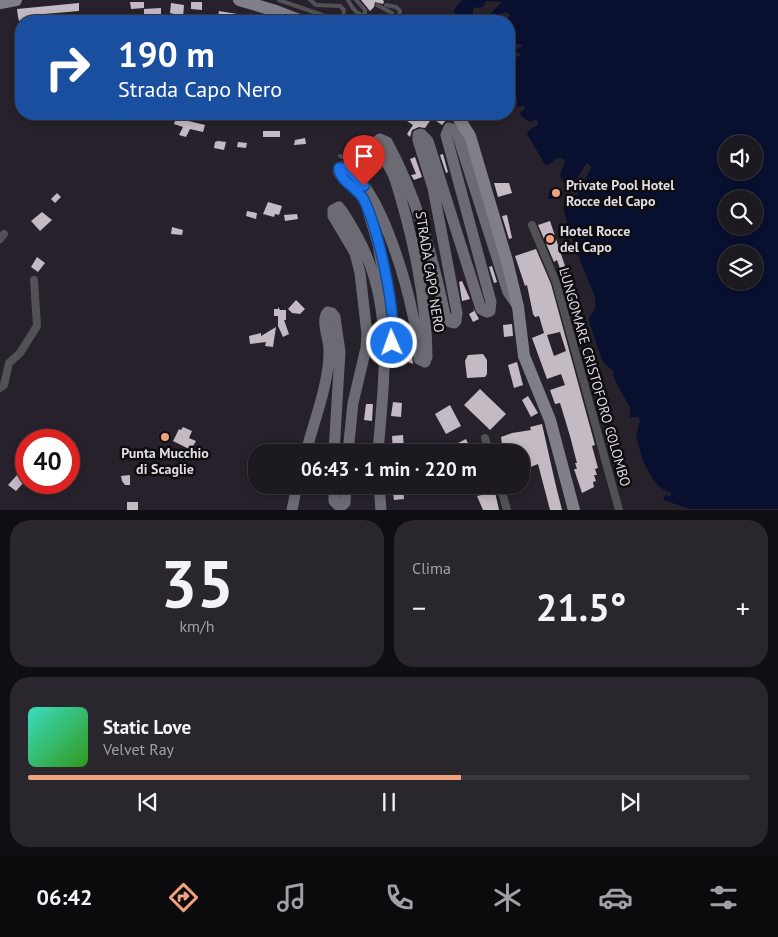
<!DOCTYPE html>
<html lang="it">
<head>
<meta charset="utf-8">
<style>
  :root { --surface:#1c1920; --page:#29262d; --text:#f1f3f6; --muted:#a0a0a5; --line:#3a383e; --accent:#f1a17b }
  body { margin:0; font-family:"PT Sans",sans-serif; background:var(--page); color:var(--text); height:100vh; display:flex; flex-direction:column; font-size:19px; white-space:nowrap }
  * { box-sizing:border-box; margin:0 }
  p { font-size:16px; color:var(--muted) }
  .icon { flex:none; width:28px; height:28px; fill:none; stroke:currentColor; stroke-width:2; stroke-linecap:round; stroke-linejoin:round }
  .map { position:relative; height:510px; overflow:hidden }
  .panel { display:flex; flex-direction:column; gap:10px; padding:10px; background:#0f0e12; flex:1 }
  .panel>* { flex:none }
  .hud { position:absolute; left:15px; top:15px; width:500px; height:105px; border-radius:20px; box-shadow:0 2px 8px #0003,0 0 0 1px var(--line); background:#1a4fa0; color:#fff; overflow:hidden }
  .fabs { position:absolute; left:718px; top:135px; display:grid; gap:10px }
  .fabs a { display:grid; place-items:center; width:45px; height:45px; border-radius:50%; background:var(--surface); box-shadow:0 2px 8px #0003,0 0 0 1px var(--line); font-size:25px }
  .speed { position:absolute; left:15px; top:429px; display:flex; gap:10px; font-size:25px; font-weight:700; text-align:center }
  .speed>* { display:grid; place-content:center; width:65px; height:65px; border-radius:50%; background:var(--surface); box-shadow:0 2px 8px #0003,0 0 0 1px var(--line); line-height:1 }
  .speed .limit { border:8px solid #d22; background:#fff; color:#111 }
  .pin { position:absolute; display:grid; place-items:center; width:42px; height:42px; color:#fff; margin:-51px -21px; border-radius:50% 50% 50% 0; rotate:-45deg; box-shadow:0 0 5px #0007 }
  .pin .icon { rotate:45deg }
  .me { position:absolute; width:55px; margin:-28px; rotate:358deg; stroke-linejoin:round; filter:drop-shadow(0 0 4px #0008) }
  .turn { display:flex; align-items:center; gap:18px; height:105px; padding:0 20px; font-size:22px }
  .turn .icon { width:65px; height:65px; stroke-width:2.5 }
  .turn b { display:block; font-size:35px; line-height:42px }
  .big { font-size:38px; font-weight:700; line-height:1.1 }
  .panel .tile { flex:1; display:flex; flex-direction:column; justify-content:center; gap:8px; min-width:0; padding:0 18px; border-radius:20px; background:var(--page) }
  .panel .dial { align-items:center; gap:0 }
  .dial b { font-size:65px; line-height:1 }
  .song { display:flex; align-items:center; gap:15px }
  .cover { width:60px; height:60px; border-radius:8px; background:linear-gradient(135deg,hsl(170 70% 55%),hsl(110 70% 35%)) }
  .played { height:5px; border-radius:2px; background:linear-gradient(90deg,var(--accent) 60%,var(--line) 60%) }
  .keys { display:flex; justify-content:space-around; direction:ltr }
  .heat { display:flex; justify-content:space-between; align-items:center; font-size:28px; direction:ltr }
  .panel .tiles { flex:1; display:grid; gap:10px; grid-template-columns:1fr 1fr }
  .tile:last-child { grid-column:span 2 }
  .trip { position:absolute; left:248px; top:444px; width:282px; height:50px; border-radius:20px; background:var(--surface); box-shadow:0 2px 8px #0003,0 0 0 1px var(--line); font-weight:700; line-height:50px; text-align:center }
  .dock { display:flex; height:80px; justify-content:space-around; align-items:center; background:#0b0a0d; color:var(--muted) }
  .dock .icon { width:35px; height:35px }
  .dock .active { color:var(--accent) }
  .dock b { font-size:22px; color:var(--text) }
  .map>svg:first-child { display:block }
  .water { fill:#09102f; fill-rule:evenodd }
  .pier { fill:#26212a }
  .building { fill:#c4bac3; fill-rule:evenodd }
  .lines { fill:none; stroke-linecap:round; stroke-linejoin:round }
  .lane { stroke:#525156; stroke-width:4 }
  .street { stroke:#525156; stroke-width:8 }
  .secondary { stroke:#6c6b73; stroke-width:11 }
  .primary { stroke:#807f88; stroke-width:12 }
  .route-casing { stroke:#114b97; stroke-width:12 }
  .route { stroke:#1a73e8; stroke-width:9 }
  .poi-dot { fill:#f1a17b; stroke:#0e0c0f; stroke-width:2 }
  .labels { text-anchor:middle; stroke-width:5; stroke-linejoin:round; paint-order:stroke }
  .poi-label { font-size:14px; font-weight:bold; fill:#dfdce2; stroke:#0e0c0f; text-anchor:start }
  .street-label { font-size:14px; fill:#dfdce2; stroke:#0e0c0f }
</style>
</head>
<body>
<div class="map">
<svg width="778" height="510" viewBox="0 0 778 510">
  <rect width="100%" height="100%" fill="#26212a"/>
  <!-- water -->
  <g class="water">
    <path d="M462,0h316v509h-89l-26,-9 2,-5 7,-2c-21,-5 -33,-36 -36,-56 -1,-6 2,-13 1,-20l-8,1 1,-10 -16,-30 -1,-7c-3,-3 -7,-5 -9,-8 -2,-1 -14,-39 -15,-43 0,-6 3,-6 5,-10 5,-8 -3,-22 -6,-30 -6,-17 -32,-70 -22,-83l11,-2 14,-28 -4,-4 -15,23h-5c-10,-8 -7,-14 -2,-24l-3,-4 -15,8 -3,-3 -17,-29 2,-4 9,-5 -1,-6 -7,3 -9,-6 -1,-4 5,-3 -2,-4 -6,3v-9l-3,-3 -5,4v-38l13,-8 -9,-2 9,-6 -1,-2 -8,1 -4,-9v-15h-8l9,-5 -2,-3 -3,-1 -15,6 1,-5 11,-11 -16,-1 -3,6 -10,1v13h-10l-9,-9 1,-4zM726,144h28v27h-28zM726,199h28v27h-28zM726,254h28v27h-28z"/>
    <polygon points="556,187 563,191 563,195 558,199 548,199 550,189"/>
  </g>
  <!-- pier -->
  <g class="pier">
    <polygon points="562,158 565,162 560,173 560,178 567,186 572,186 577,182 587,163 591,167 577,195 566,197 562,206 576,251 595,298 595,309 590,316 587,315 592,308 592,298 573,252 569,234 561,213 560,201 563,197 563,191 555,185 551,186 557,184 565,190 565,194 575,193 588,167 578,184 573,188 566,188 557,178 557,172 562,162 561,160 547,169 547,166 556,159"/>
    <polygon points="625,404 628,404 630,408 629,418 638,417 640,421 636,436 643,461 655,483 663,491 672,493 670,496 665,495 663,500 689,509 669,510 673,507 661,501 663,494 653,484 638,455 633,436 637,422 627,419 627,408"/>
  </g>
  <!-- building -->
  <g class="building">
    <polygon points="361,0 383,0 384,2 383,4 375,2 374,7 370,11"/>
    <polygon points="130,2 144,2 144,8 131,9"/>
    <polygon points="191,2 202,2 202,10 191,9"/>
    <polygon points="79,3 79,11 44,14 45,17 19,21 18,17 17,9"/>
    <polygon points="171,3 184,5 183,18 173,17 174,14 170,13"/>
    <polygon points="161,8 161,21 144,20 144,9"/>
    <polygon points="219,11 262,18 261,21 217,21"/>
    <rect x="197" y="16" width="10" height="5"/>
    <polygon points="397,114 442,114 448,118 442,125 432,118 425,128 419,127 412,130 410,137 407,134 413,125"/>
    <polygon points="176,118 205,125 203,132 190,129 186,137 179,135 183,127 174,124"/>
    <rect x="263" y="131" width="17" height="6"/>
    <polygon points="305,138 306,144 294,145 295,140"/>
    <polygon points="218,141 226,142 224,150 214,148 215,142"/>
    <polygon points="238,142 247,143 246,148 237,147"/>
    <polygon points="443,154 448,172 446,173 440,155"/>
    <polygon points="415,157 422,177 414,180 411,175 416,174 410,159"/>
    <polygon points="494,183 509,183 512,193 498,197"/>
    <polygon points="57,193 61,197 55,203 51,199"/>
    <polygon points="268,202 282,206 279,215 275,214 274,217 263,214"/>
    <polygon points="247,211 257,213 256,219 246,216"/>
    <polygon points="42,212 52,220 40,231 31,221"/>
    <polygon points="297,214 298,219 285,221 284,215"/>
    <polygon points="507,215 512,238 509,239 502,216"/>
    <polygon points="550,221 578,305 573,307 557,260 554,262 538,225"/>
    <polygon points="172,227 183,230 182,235 171,234"/>
    <path d="M536,249l15,35 44,161 -3,1 6,22 -3,1 2,6h-3l2,6 -3,1 1,5 -12,6 -8,-24h3l-2,-6h2l-7,-27 -10,-33 -5,1 -5,-14 15,-5 -4,-11 -14,5 -15,-41 12,-5 -5,-17 -4,1 -2,-3 -6,-29 -2,1 -10,-30zM560,332l6,19 -12,5 -7,-21z"/>
    <polygon points="37,257 45,263 38,272 31,267"/>
    <polygon points="492,266 497,282 494,283 489,267"/>
    <polygon points="462,281 470,299 462,301 459,282"/>
    <polygon points="296,300 305,309 300,314 292,313 288,309"/>
    <polygon points="278,307 280,310 286,310 286,320 284,320 289,334 283,337 278,326 278,316 274,316 274,309 278,309"/>
    <polygon points="473,308 479,319 473,322 469,314 474,311"/>
    <polygon points="512,324 513,336 504,337 503,325"/>
    <polygon points="276,327 273,347 265,346 266,342 250,344 249,336 261,333 261,336"/>
    <polygon points="407,349 411,349 413,364 406,361"/>
    <polygon points="483,354 487,360 487,374 485,377 467,378 465,361 468,355"/>
    <polygon points="517,362 523,385 514,388 508,365"/>
    <polygon points="480,389 506,414 490,430 464,405"/>
    <polygon points="528,396 538,413 531,417 522,400"/>
    <polygon points="393,402 402,403 401,417 391,416"/>
    <polygon points="366,404 373,404 372,421 364,420"/>
    <polygon points="450,405 461,426 446,434 435,414"/>
    <polygon points="542,424 555,482 562,510 550,510 538,464 521,471 521,452 504,452 502,444 501,437 512,433 531,430 530,427"/>
    <polygon points="183,427 192,431 189,438 196,441 191,450 173,441 179,429 181,430"/>
    <polygon points="615,430 617,447 609,449 604,433"/>
    <polygon points="403,435 404,452 393,452 392,436"/>
    <polygon points="466,439 472,452 444,452 453,448 452,446"/>
    <polygon points="17,475 25,481 16,491 8,485"/>
    <polygon points="130,475 130,485 125,485 122,481 121,476"/>
    <polygon points="392,485 403,485 404,499 394,500"/>
    <polygon points="467,485 491,485 477,494 476,492 471,494"/>
    <polygon points="495,492 499,510 483,510 477,496"/>
    <rect x="127" y="502" width="11" height="8"/>
  </g>
  <g class="lines">
    <!-- lane -->
    <g class="lane">
      <polyline points="279,0 334,19 343,17 344,10 340,6 316,5 310,0"/>
      <path d="M348,0c3,5 5,10 10,13 9,6 32,11 41,4l1,-6 -4,-4 -10,-2"/>
      <polyline points="356,0 365,10 365,15"/>
      <polyline points="377,5 392,13 394,18 392,21"/>
      <polyline points="340,156 347,158 361,175"/>
    </g>
    <!-- street -->
    <g class="street">
      <polyline points="532,225 556,282 619,510"/>
      <polyline points="0,239 4,234"/>
      <polyline points="0,388 4,385 9,363 20,353 37,326 34,280"/>
      <polyline points="485,438 489,452"/>
      <polyline points="500,485 507,510"/>
    </g>
    <!-- secondary -->
    <g class="secondary">
      <path d="M386,347h4l4,-12 -16,-91 -13,-43 -4,-7 -22,-21 3,-6c41,14 77,152 77,192l6,3 2,-5c0,-57 -15,-124 -32,-178 -3,-10 -19,-32 -19,-37l4,-3 7,3c30,55 45,112 58,173l5,7 4,1 2,-2 1,-8 -24,-125 -15,-48v-5l3,-1 7,7 53,168 6,3 3,-1 1,-9 -45,-167 3,-7 7,2 52,162 9,13"/>
      <path d="M306,452c8,-31 24,-71 23,-103 0,-10 -9,-30 -1,-37l4,1 3,4 5,35 -6,100"/>
      <path d="M348,452l5,-49 13,-55 1,-14 -7,-61 -5,-20 -22,-37v-6l6,-3c7,8 13,20 18,29 38,68 27,142 21,216"/>
      <polyline points="334,485 334,501 340,507 345,503 346,485"/>
      <polyline points="379,485 381,510"/>
      <polyline points="292,510 297,485"/>
    </g>
    <!-- primary -->
    <g class="primary">
      <polyline points="239,0 276,11 302,21"/>
      <polyline points="0,3 16,0"/>
      <polyline points="456,114 470,136 507,261 518,307 524,356 550,420 574,510"/>
    </g>
  </g>
  <g class="lines">
    <!-- route casing -->
    <g class="route-casing">
      <path id="route" d="M364,186l-17,-18h-8c-1,12 20,21 25,32 14,29 33,113 28,143"/>
    </g>
    <!-- route -->
    <use href="#route" class="route"/>
  </g>
  <!-- markers -->
  <g class="poi-dot">
    <circle cx="556" cy="193" r="5"/>
    <circle cx="550" cy="239" r="5"/>
    <circle cx="165" cy="437" r="5"/>
  </g>
  <g class="labels">
    <!-- poi labels -->
    <g class="poi-label">
      <text x="566" y="190">Private Pool Hotel<tspan x="566" dy="16">Rocce del Capo</tspan></text>
      <text x="560" y="236">Hotel Rocce<tspan x="560" dy="16">del Capo</tspan></text>
      <text x="165" y="458" text-anchor="middle">Punta Mucchio<tspan x="165" dy="16">di Scaglie</tspan></text>
    </g>
    <!-- street labels -->
    <g class="street-label">
      <text transform="translate(430 272) rotate(81)" y="5">STRADA CAPO NERO</text>
      <text transform="translate(595 377) rotate(74)" y="5">LUNGOMARE CRISTOFORO COLOMBO</text>
    </g>
  </g>
</svg>
<div class="fabs">
<a><svg class="icon" aria-label="sound" viewBox="0 0 24 24"><path d="M4 9h4l5-4v14l-5-4H4zM17 9q2 3 0 6"/></svg></a>
<a><svg class="icon" aria-label="search" viewBox="0 0 24 24"><circle cx="10" cy="10" r="6"/><path d="M15 15l6 6"/></svg></a>
<a><svg class="icon" aria-label="layers" viewBox="0 0 24 24"><path d="M12 4l9 5-9 5-9-5zM3 14l9 5 9-5"/></svg></a>
</div>
<div class="speed"><div class="limit">40</div></div>
<div class="pin" style="left:364px;top:186px;background:#d93025"><svg class="icon" aria-label="arrive" viewBox="0 0 24 24"><path d="M6 21V4h12l-3 4 3 4H6"/></svg></div>
<svg class="me" style="left:392px;top:343px" viewBox="-20 -20 40 40"><circle r="17" fill="#1a73e8" stroke="#fff" stroke-width="3"/><path d="M0-11L8 9 0 5-8 9z" fill="#fff"/></svg>
<div class="trip">06:43 · 1 min · 220 m</div>
<div class="hud">
<div class="turn"><svg class="icon" aria-label="right" viewBox="0 0 24 24"><path d="M7 20v-9h11M14 6l5 5-5 5"/></svg><div><b>190 m</b>Strada Capo Nero</div></div>
</div>
</div>
<section class="panel">
<div class="tiles">
<div class="tile dial"><b>35</b><p>km/h</p></div>
<div class="tile"><p>Clima</p>
<div class="heat"><a>−</a><b class="big">21.5°</b><a>+</a></div>
</div>
<div class="tile">
<div class="song"><i class="cover"></i><div><b>Static Love</b><p>Velvet Ray</p></div></div>
<div class="played"></div>
<div class="keys"><svg class="icon" aria-label="previous" viewBox="0 0 24 24"><path d="M18 5L8 12l10 7zM5 5v14"/></svg><svg class="icon" aria-label="pause" viewBox="0 0 24 24"><path d="M8 5v14M16 5v14"/></svg><svg class="icon" aria-label="next" viewBox="0 0 24 24"><path d="M6 5l10 7-10 7zM19 5v14"/></svg></div>
</div>
</div>
</section>
<nav class="dock">
<b>06:42</b>
<svg class="icon active" aria-label="directions" viewBox="0 0 24 24"><path d="M12 3l9 9-9 9-9-9zM9 14v-3h6M13 9l2 2-2 2"/></svg>
<svg class="icon" aria-label="music" viewBox="0 0 24 24"><path d="M9 18V5l10-2v13"/><circle cx="6" cy="18" r="3"/><circle cx="16" cy="16" r="3"/></svg>
<svg class="icon" aria-label="phone" viewBox="0 0 24 24"><path d="M5 4h4l2 5-3 2q2 4 5 5l2-3 5 2v4C11 20 4 13 5 4z"/></svg>
<svg class="icon" aria-label="climate" viewBox="0 0 24 24"><path d="M12 3v18M4 7l16 10M4 17L20 7"/></svg>
<svg class="icon" aria-label="car" viewBox="0 0 24 24"><path d="M5 17H2v-5l4-1 3-4h7l3 4 3 1v5h-3M9 17h6M6 11h13"/><circle cx="7" cy="17" r="2"/><circle cx="17" cy="17" r="2"/></svg>
<svg class="icon" aria-label="filters" viewBox="0 0 24 24"><path d="M4 7h16M4 17h16"/><circle cx="9" cy="7" r="2"/><circle cx="15" cy="17" r="2"/></svg>
</nav>
</body>
</html>
